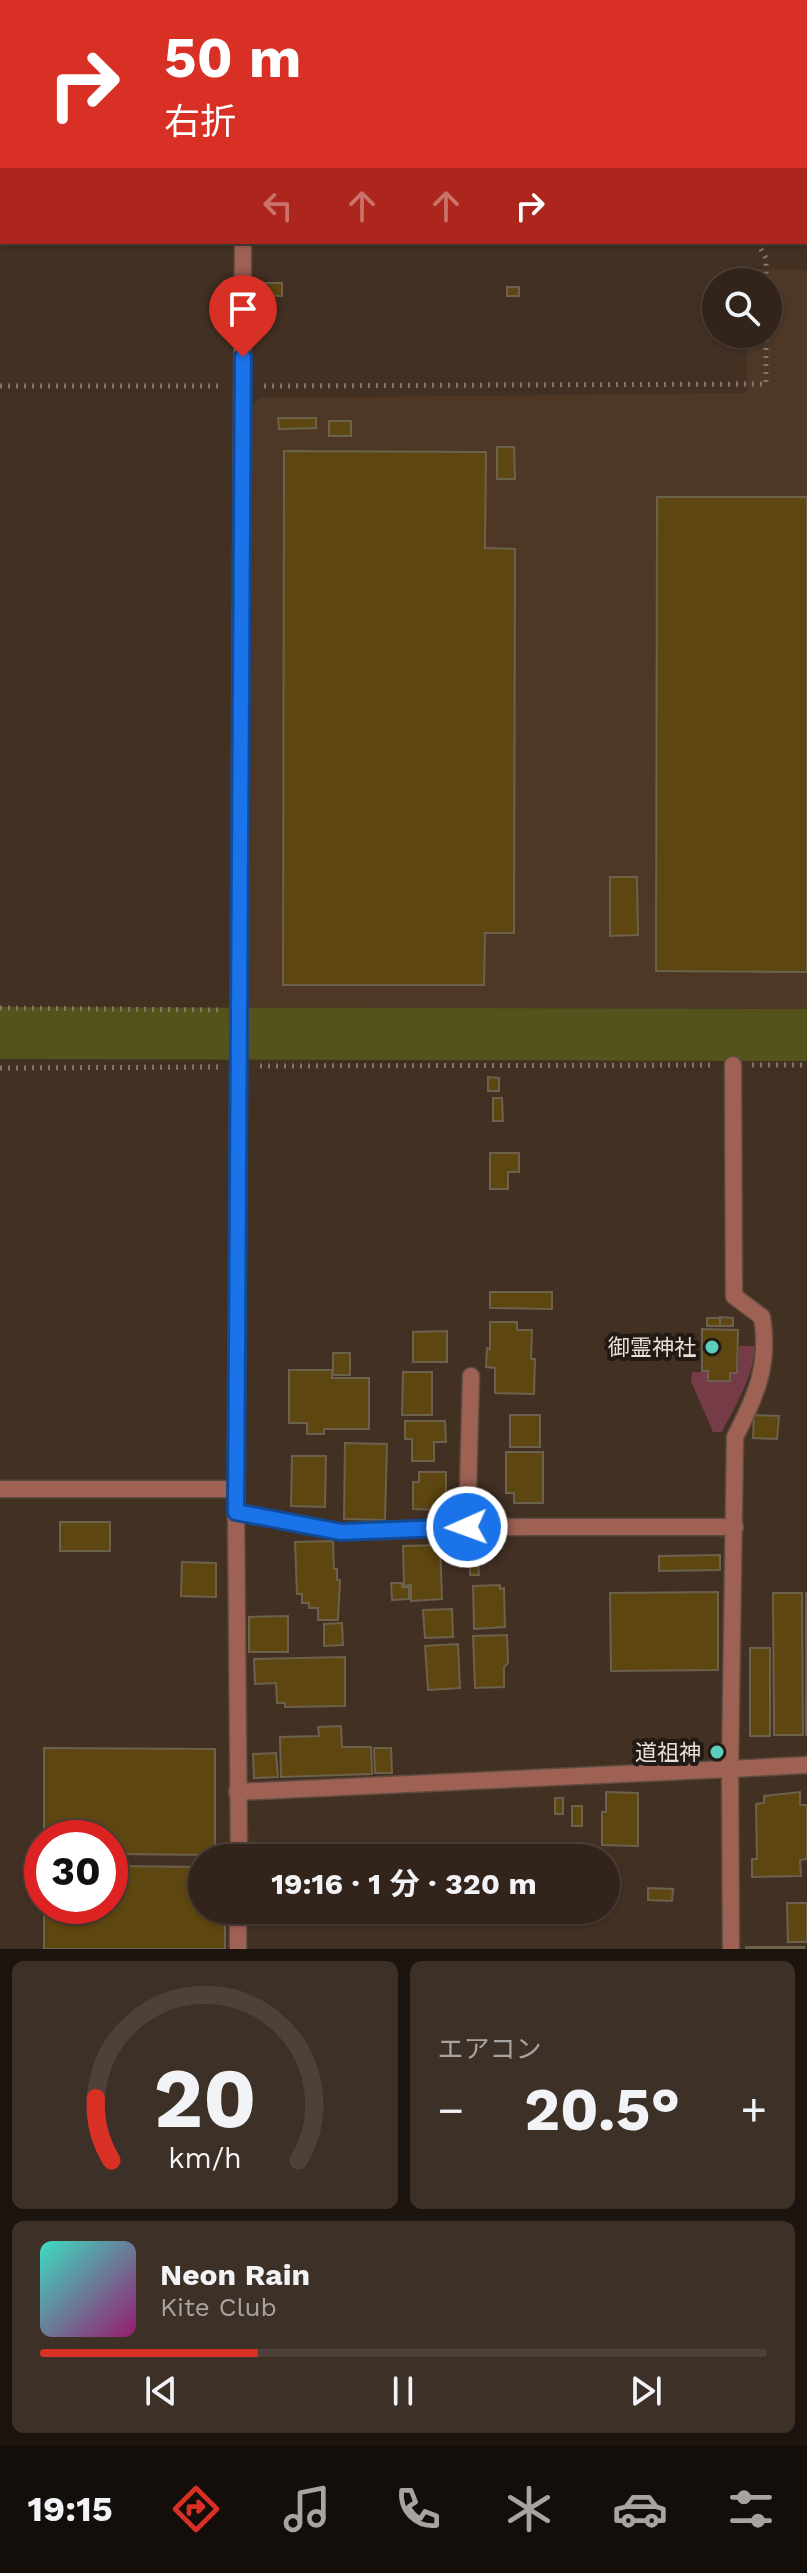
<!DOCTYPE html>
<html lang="ja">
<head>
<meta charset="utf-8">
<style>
  :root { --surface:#32241a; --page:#3d3027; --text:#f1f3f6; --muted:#a8a4a2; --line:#4d4139; --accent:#d93025 }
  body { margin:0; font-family:"Work Sans","Noto Sans JP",sans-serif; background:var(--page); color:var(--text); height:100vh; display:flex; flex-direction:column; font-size:30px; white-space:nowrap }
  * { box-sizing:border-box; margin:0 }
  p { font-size:26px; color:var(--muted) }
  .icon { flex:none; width:44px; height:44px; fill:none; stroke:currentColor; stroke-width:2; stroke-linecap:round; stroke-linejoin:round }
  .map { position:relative; height:1949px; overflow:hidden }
  .drawer { display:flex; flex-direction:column; gap:12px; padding:12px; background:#1c140e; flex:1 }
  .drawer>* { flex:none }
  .guide { position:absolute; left:0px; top:0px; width:808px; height:244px; box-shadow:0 2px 6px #0004,0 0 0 2px var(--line); background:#d93025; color:#fff; overflow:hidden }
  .buttons { position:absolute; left:702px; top:268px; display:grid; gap:16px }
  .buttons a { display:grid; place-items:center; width:80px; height:80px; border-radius:50%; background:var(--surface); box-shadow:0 2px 6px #0004,0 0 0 2px var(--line); font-size:40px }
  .speed { position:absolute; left:24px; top:1820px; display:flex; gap:16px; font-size:40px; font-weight:700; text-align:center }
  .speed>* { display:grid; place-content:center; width:104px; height:104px; border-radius:50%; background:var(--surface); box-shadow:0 2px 6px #0004,0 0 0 2px var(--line); line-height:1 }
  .speed .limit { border:12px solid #d22; background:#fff; color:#111 }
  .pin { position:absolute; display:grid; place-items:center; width:68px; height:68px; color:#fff; margin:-82px -34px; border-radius:50% 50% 50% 0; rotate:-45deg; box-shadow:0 0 8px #0007 }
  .pin .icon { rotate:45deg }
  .me { position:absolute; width:88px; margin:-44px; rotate:268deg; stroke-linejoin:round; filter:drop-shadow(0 0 6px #0008) }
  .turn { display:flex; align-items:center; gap:28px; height:168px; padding:0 32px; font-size:36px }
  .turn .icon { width:104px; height:104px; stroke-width:2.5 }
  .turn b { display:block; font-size:56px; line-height:68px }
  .lanes { display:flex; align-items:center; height:76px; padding:0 32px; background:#0003; justify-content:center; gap:40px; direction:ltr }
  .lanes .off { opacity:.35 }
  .big { font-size:60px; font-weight:700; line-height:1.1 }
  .drawer .widget { flex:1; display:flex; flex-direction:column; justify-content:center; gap:12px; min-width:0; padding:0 28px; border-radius:12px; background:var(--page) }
  .drawer .dial { align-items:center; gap:0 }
  .dial svg { height:208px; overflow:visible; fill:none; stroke:var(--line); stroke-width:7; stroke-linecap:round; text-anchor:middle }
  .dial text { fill:var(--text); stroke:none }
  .song { display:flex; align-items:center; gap:24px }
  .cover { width:96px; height:96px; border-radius:12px; background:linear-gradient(135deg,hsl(170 70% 55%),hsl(320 70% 35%)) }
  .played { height:8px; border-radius:4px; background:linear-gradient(90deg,var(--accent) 30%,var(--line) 30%) }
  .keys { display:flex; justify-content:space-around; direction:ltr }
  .heat { display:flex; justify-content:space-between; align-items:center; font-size:44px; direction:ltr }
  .drawer .tiles { flex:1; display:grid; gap:12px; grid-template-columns:1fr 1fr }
  .widget:last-child { grid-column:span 2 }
  .trip { position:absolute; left:188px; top:1844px; width:432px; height:80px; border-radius:40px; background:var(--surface); box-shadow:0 2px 6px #0004,0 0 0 2px var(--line); font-weight:700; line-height:80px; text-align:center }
  .menu { display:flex; height:128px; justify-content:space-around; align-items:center; background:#140e0a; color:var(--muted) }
  .menu .icon { width:56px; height:56px }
  .menu .selected { color:var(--accent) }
  .menu b { font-size:36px; color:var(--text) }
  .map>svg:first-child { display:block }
  .built { fill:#4e3725 }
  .green { fill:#753b47 }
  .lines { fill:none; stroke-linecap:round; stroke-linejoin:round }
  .river { stroke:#54531c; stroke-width:52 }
  .building { fill:#5e4611; stroke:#6c614c; stroke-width:2 }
  .service-casing { stroke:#5d4c3f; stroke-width:19 }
  .minor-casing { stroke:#5d4c3f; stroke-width:19 }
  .tertiary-casing { stroke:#5d4c3f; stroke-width:19 }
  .path { stroke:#847469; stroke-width:5; stroke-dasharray:2 6; stroke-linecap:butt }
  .service { stroke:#9e6153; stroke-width:16 }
  .minor { stroke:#9e6153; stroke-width:16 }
  .tertiary { stroke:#9e6153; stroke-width:16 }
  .route-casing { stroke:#114b97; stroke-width:20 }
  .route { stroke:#1a73e8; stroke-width:14 }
  .poi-dot { fill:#5bcebc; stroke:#221a14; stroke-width:3 }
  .labels { text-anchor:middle; stroke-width:8; stroke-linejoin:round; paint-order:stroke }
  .poi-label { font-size:22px; fill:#eaded5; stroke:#221a14; text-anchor:end }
</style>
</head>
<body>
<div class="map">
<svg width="807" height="1949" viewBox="0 0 807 1949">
  <rect width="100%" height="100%" fill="#423023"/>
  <!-- built -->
  <polygon class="built" points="747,269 807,270 807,1056 249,1057 253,404 261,398 747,393 747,334 768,334 768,282 747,282"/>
  <!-- green -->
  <path class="green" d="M739,1346h16c-2,32 -19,58 -33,86h-9l-22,-51 1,-9h15l1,10h22l1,-8 7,-1z"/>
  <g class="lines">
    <!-- river -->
    <polyline class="river" points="0,1033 807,1035"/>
  </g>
  <!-- building -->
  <g class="building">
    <rect x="140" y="0" width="88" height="2"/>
    <polygon points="256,283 282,283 282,296 256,295"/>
    <rect x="507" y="287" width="12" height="9"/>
    <polygon points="278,418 316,418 316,428 279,429"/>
    <rect x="329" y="421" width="22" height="15"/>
    <polygon points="497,447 514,447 515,479 497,479"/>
    <polygon points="284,451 486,452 485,548 515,549 514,933 485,933 484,985 283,985"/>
    <polygon points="657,497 807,497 807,972 656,971"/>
    <polygon points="610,877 637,877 638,935 610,936"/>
    <polygon points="488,1077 499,1078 499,1091 488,1091"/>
    <polygon points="493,1098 502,1098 503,1121 493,1121"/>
    <polygon points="490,1153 519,1153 519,1172 508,1172 508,1189 490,1189"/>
    <polygon points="490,1292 552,1292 552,1309 490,1308"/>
    <polygon points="720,1317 733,1318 733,1326 720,1326"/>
    <rect x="707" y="1318" width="13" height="8"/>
    <polygon points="490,1322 517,1322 517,1330 532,1330 531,1359 535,1359 534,1394 495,1393 495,1368 486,1367 487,1348 490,1349"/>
    <polygon points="702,1329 738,1330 737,1373 730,1373 730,1381 708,1381 708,1371 702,1371"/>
    <polygon points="447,1331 447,1362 413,1362 413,1332"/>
    <rect x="333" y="1353" width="17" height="22"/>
    <polygon points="289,1370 332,1370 332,1378 369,1378 369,1429 324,1429 324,1434 307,1434 307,1423 289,1423"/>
    <polygon points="403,1372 432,1372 432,1415 402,1415"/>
    <rect x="510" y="1415" width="30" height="32"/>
    <polygon points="754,1415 779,1416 777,1439 753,1438"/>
    <polygon points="405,1421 445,1421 446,1442 434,1442 434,1461 412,1461 412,1439 405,1439"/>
    <polygon points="345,1443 387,1444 385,1520 344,1519"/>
    <polygon points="506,1452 543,1452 543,1503 514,1503 514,1493 506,1493"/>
    <polygon points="292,1456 326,1456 325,1507 291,1506"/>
    <polygon points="419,1472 446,1472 446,1506 440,1506 440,1510 413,1509 413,1482 419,1482"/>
    <rect x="60" y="1522" width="50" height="29"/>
    <polygon points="333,1541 334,1569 337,1569 337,1580 340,1580 338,1620 318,1620 318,1608 309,1608 309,1603 302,1603 302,1594 297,1594 295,1542"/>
    <polygon points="440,1545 442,1599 411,1601 411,1585 404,1586 403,1546"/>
    <polygon points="720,1555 720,1570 659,1571 659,1556"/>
    <polygon points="182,1562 216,1563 216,1597 181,1596"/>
    <polygon points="470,1563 478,1563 479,1575 470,1575"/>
    <polygon points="391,1583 402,1583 402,1587 409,1587 409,1599 392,1600"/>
    <polygon points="500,1585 500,1589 504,1588 505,1627 474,1629 473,1586"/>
    <polygon points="718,1592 718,1670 611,1671 610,1593"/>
    <polygon points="773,1593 802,1593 803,1735 774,1735"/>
    <rect x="806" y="1593" width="1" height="142"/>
    <polygon points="452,1609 453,1637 425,1638 423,1610"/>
    <polygon points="288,1616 288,1652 249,1652 249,1617"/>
    <polygon points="342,1623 343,1645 324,1646 324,1624"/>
    <polygon points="507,1635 508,1663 504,1667 504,1687 475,1688 473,1636"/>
    <polygon points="458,1644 460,1688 428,1690 425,1646"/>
    <rect x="750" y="1648" width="20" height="88"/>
    <polygon points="345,1657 345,1706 285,1707 285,1703 277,1703 276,1683 255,1684 254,1659"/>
    <polygon points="341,1726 342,1747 371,1747 372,1774 281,1777 280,1737 319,1736 318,1727"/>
    <polygon points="44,1748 215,1749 215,1855 110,1854 110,1838 44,1838"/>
    <polygon points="374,1748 391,1748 392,1773 375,1773"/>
    <polygon points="276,1753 278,1777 254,1778 253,1754"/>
    <polygon points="606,1792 638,1793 638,1846 602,1845 602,1812 606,1812"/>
    <polygon points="800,1792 800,1805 807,1805 807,1859 800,1860 801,1876 752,1877 752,1859 757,1859 756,1804 764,1803 764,1796"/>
    <rect x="555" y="1798" width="8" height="16"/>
    <rect x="572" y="1806" width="10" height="20"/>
    <polygon points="110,1866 202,1867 202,1910 225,1910 225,1949 44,1949 44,1906 110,1906"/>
    <polygon points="648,1888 673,1889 672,1901 648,1900"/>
    <polygon points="787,1903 807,1903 807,1942 788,1942"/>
    <rect x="746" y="1947" width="58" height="2"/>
  </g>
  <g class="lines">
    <!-- service casing -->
    <g class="service-casing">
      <polyline id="service" points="467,1527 471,1376"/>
    </g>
    <!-- minor casing -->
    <g class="minor-casing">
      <g id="minor">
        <polyline points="244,2 244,0"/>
        <path d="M733,1065l1,231 28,21c8,47 -6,79 -27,120l-5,332 77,-4"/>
        <polyline points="0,1489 237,1489"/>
        <polyline points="236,1512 341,1532 467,1527 735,1527"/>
        <polyline points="237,1792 730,1769 731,1949"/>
        <polyline points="239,1858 236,1512 243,242"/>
        <polyline points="238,1949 238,1910"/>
      </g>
    </g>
    <!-- tertiary casing -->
    <g class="tertiary-casing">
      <g id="tertiary">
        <polyline points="746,0 746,2"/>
        <polyline points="806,225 807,225"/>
      </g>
    </g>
    <!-- path -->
    <g class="path">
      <polyline points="757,242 766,258 766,282"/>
      <polyline points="0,386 222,386"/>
      <polyline points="264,386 766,384 766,334"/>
      <polyline points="0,1008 219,1010"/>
      <polyline points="752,1065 807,1065"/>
      <polyline points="260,1066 714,1065"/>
      <polyline points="0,1068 218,1067"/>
    </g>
    <!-- service -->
    <use href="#service" class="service"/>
    <!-- minor -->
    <use href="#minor" class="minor"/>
    <!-- tertiary -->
    <use href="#tertiary" class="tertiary"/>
  </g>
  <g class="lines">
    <!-- route casing -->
    <g class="route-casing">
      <polyline id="route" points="243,357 236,1512 341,1532 467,1527"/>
    </g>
    <!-- route -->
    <use href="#route" class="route"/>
  </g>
  <!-- markers -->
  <g class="poi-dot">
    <circle cx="712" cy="1347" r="8"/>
    <circle cx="717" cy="1752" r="8"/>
  </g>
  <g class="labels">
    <!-- poi labels -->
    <g class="poi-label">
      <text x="696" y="1355">御霊神社</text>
      <text x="701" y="1760">道祖神</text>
    </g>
  </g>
</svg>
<div class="buttons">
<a><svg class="icon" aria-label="search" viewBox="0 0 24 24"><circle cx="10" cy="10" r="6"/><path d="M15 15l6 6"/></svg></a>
</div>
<div class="speed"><div class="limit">30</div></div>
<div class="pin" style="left:243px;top:357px;background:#d93025"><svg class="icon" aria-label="arrive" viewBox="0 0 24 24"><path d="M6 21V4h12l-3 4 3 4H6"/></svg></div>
<svg class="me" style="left:467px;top:1527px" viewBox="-20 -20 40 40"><circle r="17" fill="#1a73e8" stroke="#fff" stroke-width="3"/><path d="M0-11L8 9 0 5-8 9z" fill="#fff"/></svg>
<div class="trip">19:16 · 1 分 · 320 m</div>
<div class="guide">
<div class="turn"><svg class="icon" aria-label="right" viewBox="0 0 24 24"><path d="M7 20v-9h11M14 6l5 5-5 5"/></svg><div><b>50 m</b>右折</div></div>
<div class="lanes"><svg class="icon off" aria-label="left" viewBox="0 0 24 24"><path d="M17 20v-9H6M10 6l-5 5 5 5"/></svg><svg class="icon off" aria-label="ahead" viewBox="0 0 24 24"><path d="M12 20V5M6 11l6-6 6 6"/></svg><svg class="icon off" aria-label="ahead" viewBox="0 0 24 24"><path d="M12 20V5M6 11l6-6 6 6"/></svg><svg class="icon" aria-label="right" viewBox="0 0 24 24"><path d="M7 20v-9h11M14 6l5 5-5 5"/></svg></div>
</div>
</div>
<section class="drawer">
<div class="tiles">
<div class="widget dial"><svg viewBox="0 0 100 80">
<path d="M14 69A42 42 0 1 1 86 69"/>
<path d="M14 69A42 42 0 0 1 8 45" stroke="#d93025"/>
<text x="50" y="56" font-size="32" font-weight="700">20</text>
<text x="50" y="72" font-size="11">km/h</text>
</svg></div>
<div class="widget"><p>エアコン</p>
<div class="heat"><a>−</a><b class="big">20.5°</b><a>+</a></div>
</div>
<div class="widget">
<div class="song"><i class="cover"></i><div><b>Neon Rain</b><p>Kite Club</p></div></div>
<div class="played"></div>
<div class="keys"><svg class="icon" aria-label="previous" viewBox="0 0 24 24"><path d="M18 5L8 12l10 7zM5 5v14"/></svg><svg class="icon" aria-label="pause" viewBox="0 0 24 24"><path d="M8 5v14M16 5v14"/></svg><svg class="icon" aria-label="next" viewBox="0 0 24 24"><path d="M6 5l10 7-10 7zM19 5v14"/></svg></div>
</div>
</div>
</section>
<nav class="menu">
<b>19:15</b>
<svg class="icon selected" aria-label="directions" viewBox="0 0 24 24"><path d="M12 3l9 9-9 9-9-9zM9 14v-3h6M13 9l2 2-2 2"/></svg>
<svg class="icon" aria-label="music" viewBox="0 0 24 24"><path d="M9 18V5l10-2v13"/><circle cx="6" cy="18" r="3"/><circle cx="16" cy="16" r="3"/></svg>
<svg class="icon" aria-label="phone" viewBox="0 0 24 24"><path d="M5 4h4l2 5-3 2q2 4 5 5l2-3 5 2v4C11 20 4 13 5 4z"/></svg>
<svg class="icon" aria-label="climate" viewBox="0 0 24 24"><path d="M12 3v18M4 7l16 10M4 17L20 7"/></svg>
<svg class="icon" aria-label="car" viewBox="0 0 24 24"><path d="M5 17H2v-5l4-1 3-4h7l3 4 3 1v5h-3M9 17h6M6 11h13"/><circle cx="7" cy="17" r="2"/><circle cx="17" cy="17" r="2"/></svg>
<svg class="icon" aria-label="filters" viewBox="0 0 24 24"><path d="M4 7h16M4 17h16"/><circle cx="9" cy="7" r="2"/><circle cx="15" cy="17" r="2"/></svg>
</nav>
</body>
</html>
